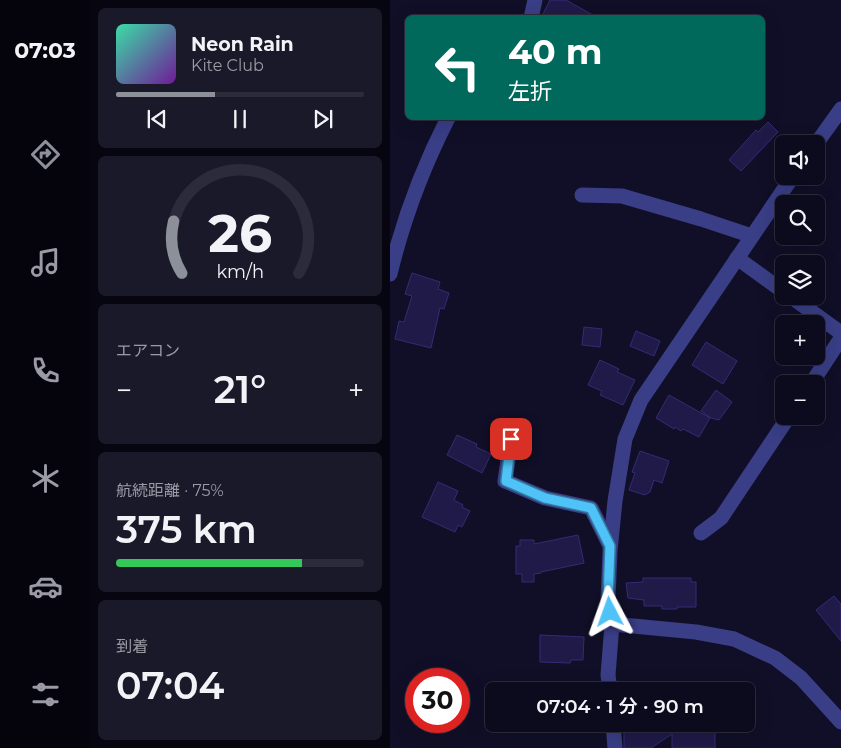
<!DOCTYPE html>
<html lang="ja">
<head>
<meta charset="utf-8">
<style>
  :root { --surface:#0c0b1d; --page:#1a192a; --text:#f1f3f6; --muted:#9a9ba4; --line:#2c2b3b; --accent:#8c9099 }
  body { margin:0; font-family:Montserrat,"Noto Sans JP",sans-serif; background:var(--page); color:var(--text); height:100vh; display:flex; flex-direction:column; font-size:19px; white-space:nowrap }
  * { box-sizing:border-box; margin:0 }
  p { font-size:16px; color:var(--muted) }
  .icon { flex:none; width:28px; height:28px; fill:none; stroke:currentColor; stroke-width:2; stroke-linecap:round; stroke-linejoin:round }
  .map { position:relative; flex:1; overflow:hidden }
  .details { display:flex; flex-direction:column; gap:8px; padding:8px; background:#070610; width:300px }
  .details>* { flex:none }
  .banner { position:absolute; left:15px; top:15px; width:360px; height:105px; border-radius:8px; box-shadow:0 5px 20px #0002,0 0 0 1px var(--line); background:#00695c; color:#fff; overflow:hidden }
  .controls { position:absolute; left:385px; top:135px; display:grid; gap:10px }
  .controls a { display:grid; place-items:center; width:50px; height:50px; border-radius:8px; background:var(--surface); box-shadow:0 5px 20px #0002,0 0 0 1px var(--line); font-size:25px }
  .speed { position:absolute; left:15px; top:668px; display:flex; gap:10px; font-size:25px; font-weight:700; text-align:center }
  .speed>* { display:grid; place-content:center; width:65px; height:65px; border-radius:50%; background:var(--surface); box-shadow:0 5px 20px #0002,0 0 0 1px var(--line); line-height:1 }
  .speed .limit { border:8px solid #d22; background:#fff; color:#111 }
  .pin { position:absolute; display:grid; place-items:center; width:42px; height:42px; color:#fff; margin:-21px; border-radius:10px; box-shadow:0 2px 8px #0006 }
  .me { position:absolute; width:55px; margin:-28px; rotate:356deg; stroke-linejoin:round; filter:drop-shadow(0 0 4px #0008) }
  .turn { display:flex; align-items:center; gap:18px; height:105px; padding:0 20px; font-size:22px }
  .turn .icon { width:65px; height:65px; stroke-width:2.5 }
  .turn b { display:block; font-size:35px; line-height:42px }
  .big { font-size:38px; font-weight:600; line-height:1.1 }
  .details .card { flex:1; display:flex; flex-direction:column; justify-content:center; gap:8px; min-width:0; padding:0 18px; border-radius:8px; background:var(--page) }
  .details .dial { align-items:center; gap:0 }
  .dial svg { height:130px; overflow:visible; fill:none; stroke:var(--line); stroke-width:7; stroke-linecap:round; text-anchor:middle }
  .dial text { fill:var(--text); stroke:none }
  .song { display:flex; align-items:center; gap:15px }
  .cover { width:60px; height:60px; border-radius:8px; background:linear-gradient(135deg,hsl(160 70% 55%),hsl(280 70% 35%)) }
  .played { height:5px; border-radius:2px; background:linear-gradient(90deg,var(--accent) 40%,var(--line) 40%) }
  .keys { display:flex; justify-content:space-around; direction:ltr }
  .heat { display:flex; justify-content:space-between; align-items:center; font-size:28px; direction:ltr }
  .charge { height:8px; border-radius:4px; background:linear-gradient(90deg,#34c759 75%,var(--line) 0) }
  .trip { position:absolute; left:95px; top:682px; width:270px; height:50px; border-radius:8px; background:var(--surface); box-shadow:0 5px 20px #0002,0 0 0 1px var(--line); font-weight:600; line-height:50px; text-align:center }
  main { display:flex; flex:1; min-height:0 }
  .dock { display:flex; flex-direction:column; width:90px; justify-content:space-around; align-items:center; background:#05040c; color:var(--muted) }
  .dock .icon { width:35px; height:35px }
  .dock .active { color:var(--accent) }
  .dock b { font-size:22px; color:var(--text) }
  .map>svg:first-child { display:block }
  .building { fill:#1f1a48; stroke:#332c74 }
  .lines { fill:none; stroke-linecap:round; stroke-linejoin:round }
  .minor { stroke:#393e86; stroke-width:15 }
  .route-casing { stroke:#337fa1; stroke-width:12 }
  .route { stroke:#4fc3f7; stroke-width:9 }
</style>
</head>
<body>
<main>
<nav class="dock">
<b>07:03</b>
<svg class="icon active" aria-label="directions" viewBox="0 0 24 24"><path d="M12 3l9 9-9 9-9-9zM9 14v-3h6M13 9l2 2-2 2"/></svg>
<svg class="icon" aria-label="music" viewBox="0 0 24 24"><path d="M9 18V5l10-2v13"/><circle cx="6" cy="18" r="3"/><circle cx="16" cy="16" r="3"/></svg>
<svg class="icon" aria-label="phone" viewBox="0 0 24 24"><path d="M5 4h4l2 5-3 2q2 4 5 5l2-3 5 2v4C11 20 4 13 5 4z"/></svg>
<svg class="icon" aria-label="climate" viewBox="0 0 24 24"><path d="M12 3v18M4 7l16 10M4 17L20 7"/></svg>
<svg class="icon" aria-label="car" viewBox="0 0 24 24"><path d="M5 17H2v-5l4-1 3-4h7l3 4 3 1v5h-3M9 17h6M6 11h13"/><circle cx="7" cy="17" r="2"/><circle cx="17" cy="17" r="2"/></svg>
<svg class="icon" aria-label="filters" viewBox="0 0 24 24"><path d="M4 7h16M4 17h16"/><circle cx="9" cy="7" r="2"/><circle cx="15" cy="17" r="2"/></svg>
</nav>
<section class="details">
<div class="card">
<div class="song"><i class="cover"></i><div><b>Neon Rain</b><p>Kite Club</p></div></div>
<div class="played"></div>
<div class="keys"><svg class="icon" aria-label="previous" viewBox="0 0 24 24"><path d="M18 5L8 12l10 7zM5 5v14"/></svg><svg class="icon" aria-label="pause" viewBox="0 0 24 24"><path d="M8 5v14M16 5v14"/></svg><svg class="icon" aria-label="next" viewBox="0 0 24 24"><path d="M6 5l10 7-10 7zM19 5v14"/></svg></div>
</div>
<div class="card dial"><svg viewBox="0 0 100 80">
<path d="M14 69A42 42 0 1 1 86 69"/>
<path d="M14 69A42 42 0 0 1 9 37" stroke="#8c9099"/>
<text x="50" y="56" font-size="32" font-weight="700">26</text>
<text x="50" y="72" font-size="11">km/h</text>
</svg></div>
<div class="card"><p>エアコン</p>
<div class="heat"><a>−</a><b class="big">21°</b><a>+</a></div>
</div>
<div class="card"><p>航続距離 · 75%</p><b class="big">375 km</b><div class="charge"></div></div>
<div class="card"><p>到着</p><b class="big">07:04</b></div>
</section>
<div class="map">
<svg width="451" height="748" viewBox="0 0 451 748">
  <rect width="100%" height="100%" fill="#100f27"/>
  <!-- building -->
  <g class="building">
    <polygon points="160,0 176,0 208,18 151,18"/>
    <polygon points="378,122 388,132 351,171 339,160 366,130 368,132"/>
    <polygon points="22,273 50,282 48,289 59,293 54,309 50,308 41,348 5,339 9,321 14,322 22,296 15,294"/>
    <polygon points="194,327 212,329 210,347 192,345"/>
    <polygon points="246,331 270,341 264,356 240,346"/>
    <polygon points="316,342 347,361 333,384 302,365"/>
    <polygon points="210,360 229,369 227,372 245,380 233,405 210,395 212,391 198,385"/>
    <polygon points="326,390 342,402 329,420 321,418 311,411"/>
    <polygon points="279,395 320,418 309,437 293,429 291,431 285,427 284,429 266,418"/>
    <polygon points="67,435 87,444 86,447 101,454 92,473 57,455"/>
    <polygon points="250,451 279,461 272,483 264,480 260,492 255,495 239,490 245,473 242,472"/>
    <polygon points="48,482 68,491 64,500 73,505 72,507 80,511 72,527 68,525 65,532 32,517"/>
    <polygon points="188,535 194,563 151,572 151,573 144,574 144,582 132,582 132,574 126,574 126,546 130,546 130,540 144,540 144,544"/>
    <polygon points="253,578 301,578 301,582 306,582 306,607 287,607 287,609 272,609 272,606 254,606 254,600 238,598 236,583 253,582"/>
    <polygon points="444,596 451,604 451,641 426,610"/>
    <polygon points="150,635 194,637 193,660 181,660 180,663 150,662"/>
    <polygon points="260,724 325,724 325,748 282,748 282,734 261,748 234,748 234,727 260,728"/>
  </g>
  <g class="lines">
    <!-- minor -->
    <g class="minor">
      <polyline points="141,18 145,0"/>
      <polyline points="426,144 451,109"/>
      <polyline points="192,195 232,196 311,219 362,236"/>
      <polyline points="347,258 394,292"/>
      <path d="M0,274c13,-54 33,-107 58,-156"/>
      <polyline points="400,296 451,333"/>
      <polyline points="421,384 451,338"/>
      <polyline points="121,439 115,481 155,498 201,508 220,546"/>
      <polyline points="311,533 331,518 399,416"/>
      <polyline points="222,624 306,632 344,639 385,658 411,678 451,722"/>
      <polyline points="220,691 218,675 222,624 218,599 220,551 225,501 235,439 251,400 403,176"/>
      <polyline points="223,724 225,748"/>
    </g>
  </g>
  <g class="lines">
    <!-- route casing -->
    <g class="route-casing">
      <polyline id="route" points="121,439 116,481 155,498 201,508 220,546 218,599 220,612"/>
    </g>
    <!-- route -->
    <use href="#route" class="route"/>
  </g>
</svg>
<div class="controls">
<a><svg class="icon" aria-label="sound" viewBox="0 0 24 24"><path d="M4 9h4l5-4v14l-5-4H4zM17 9q2 3 0 6"/></svg></a>
<a><svg class="icon" aria-label="search" viewBox="0 0 24 24"><circle cx="10" cy="10" r="6"/><path d="M15 15l6 6"/></svg></a>
<a><svg class="icon" aria-label="layers" viewBox="0 0 24 24"><path d="M12 4l9 5-9 5-9-5zM3 14l9 5 9-5"/></svg></a>
<a>+</a>
<a>−</a>
</div>
<div class="speed"><div class="limit">30</div></div>
<div class="pin" style="left:121px;top:439px;background:#d93025"><svg class="icon" aria-label="arrive" viewBox="0 0 24 24"><path d="M6 21V4h12l-3 4 3 4H6"/></svg></div>
<svg class="me" style="left:220px;top:612px" viewBox="-20 -20 40 40"><path d="M0-17L14 15 0 8-14 15z" fill="#4fc3f7" stroke="#fff" stroke-width="4"/></svg>
<div class="trip">07:04 · 1 分 · 90 m</div>
<div class="banner">
<div class="turn"><svg class="icon" aria-label="left" viewBox="0 0 24 24"><path d="M17 20v-9H6M10 6l-5 5 5 5"/></svg><div><b>40 m</b>左折</div></div>
</div>
</div>
</main>
</body>
</html>
